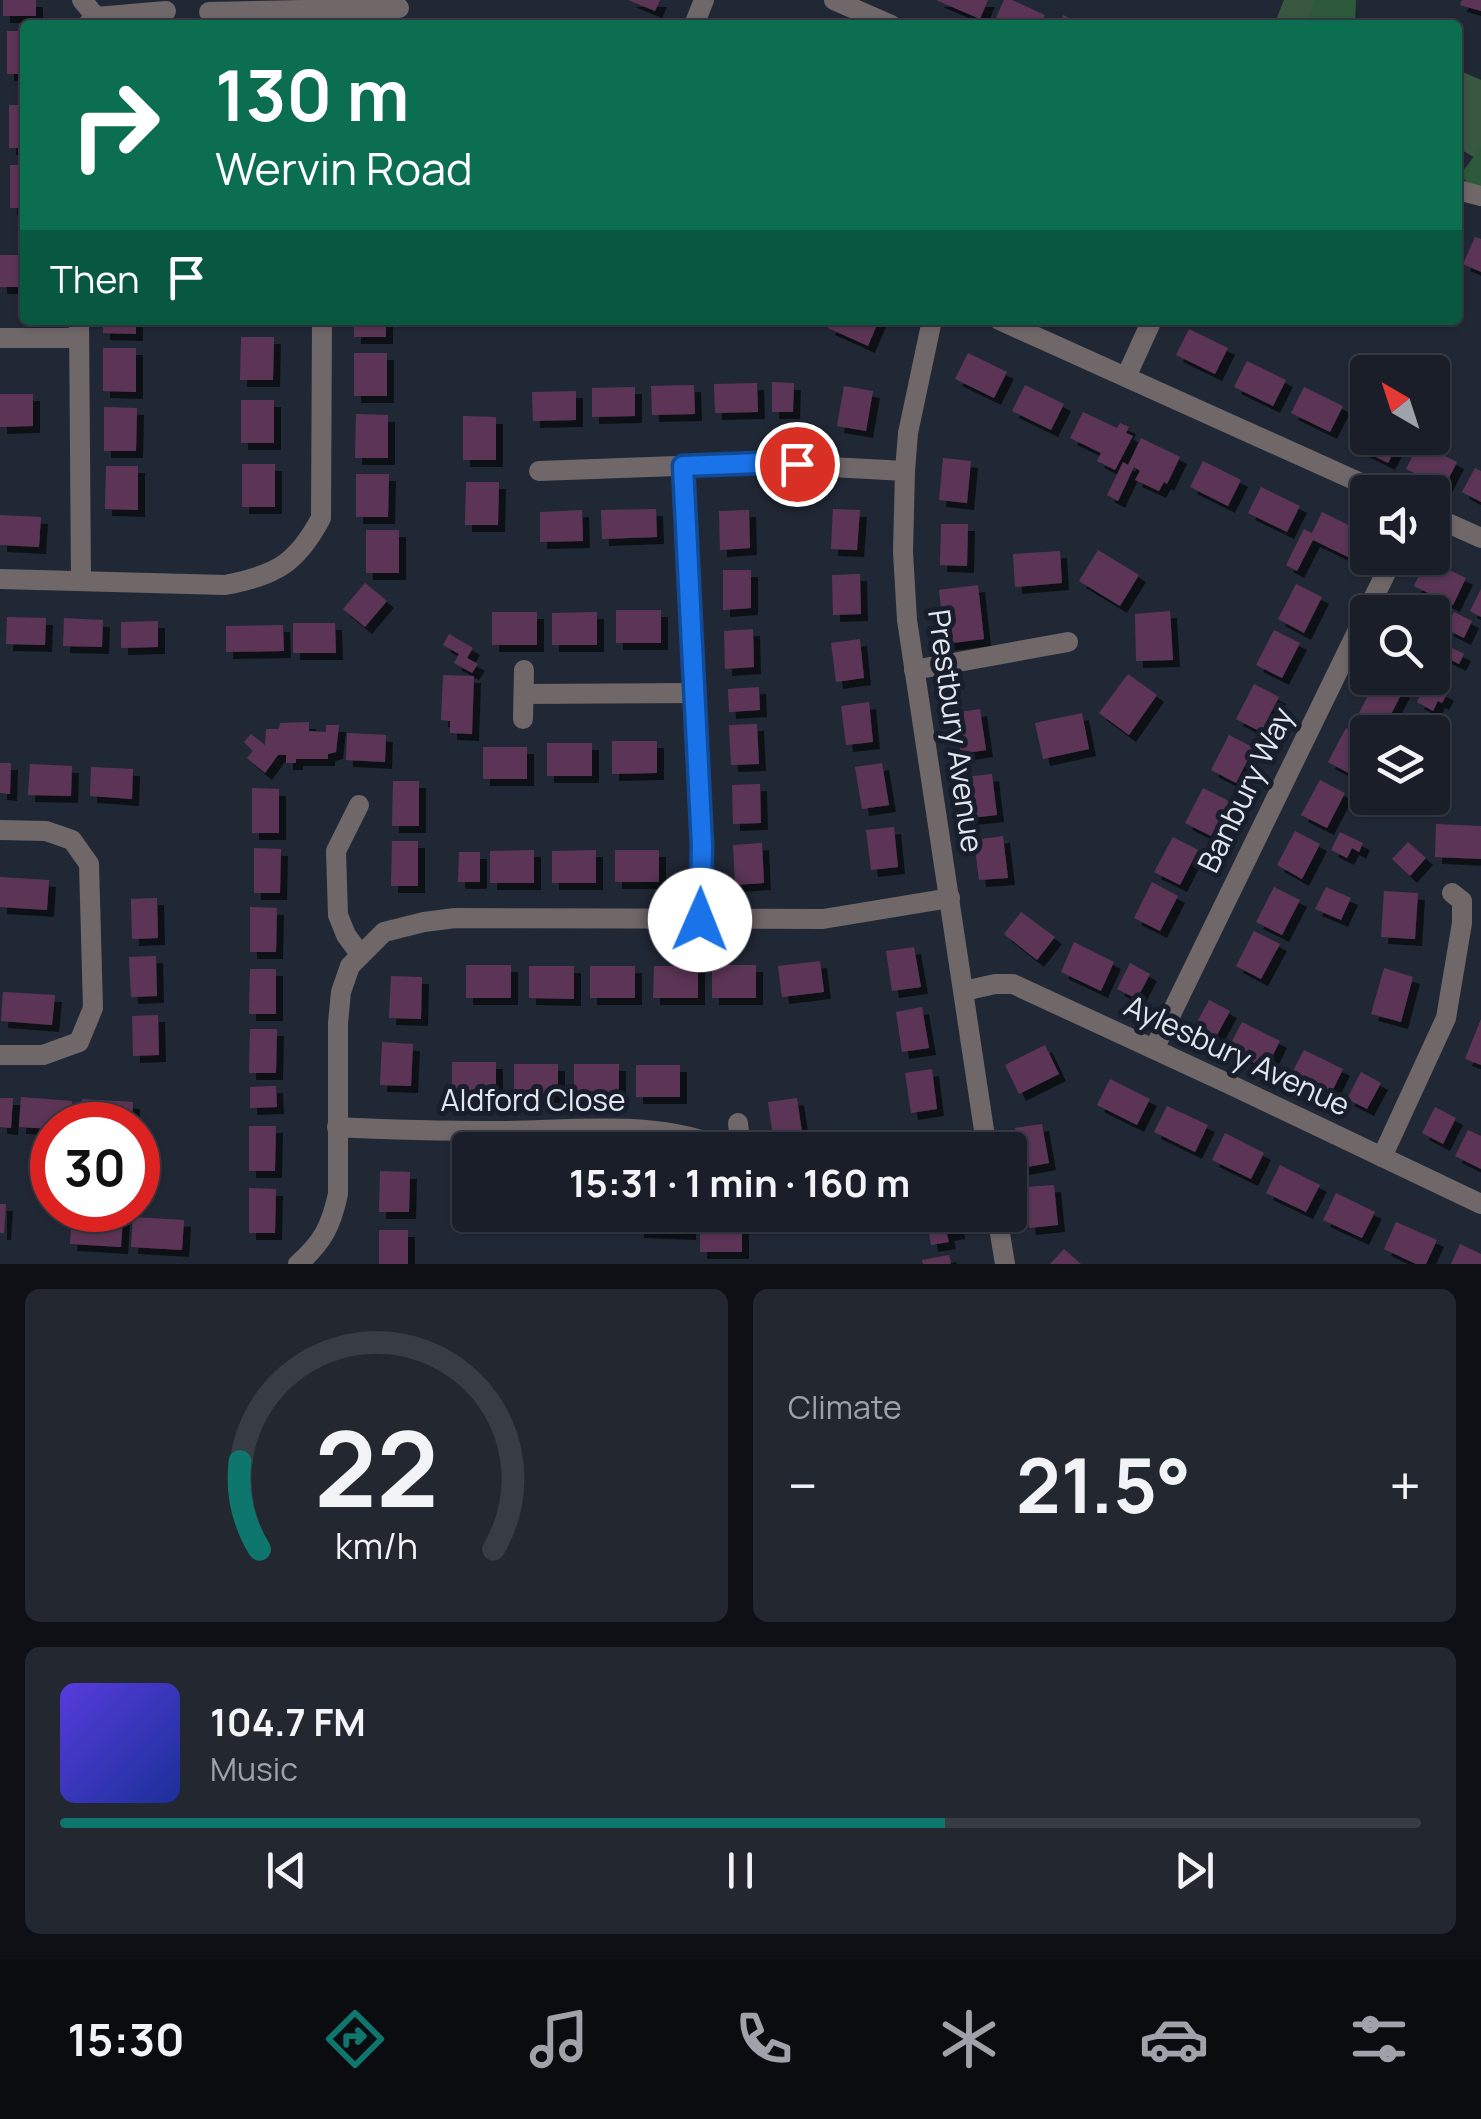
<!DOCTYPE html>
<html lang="en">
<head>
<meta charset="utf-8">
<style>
  :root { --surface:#191e28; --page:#222730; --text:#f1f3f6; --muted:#9fa2a8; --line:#373c45; --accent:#0f766e }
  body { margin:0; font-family:Manrope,sans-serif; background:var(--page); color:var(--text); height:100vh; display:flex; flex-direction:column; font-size:38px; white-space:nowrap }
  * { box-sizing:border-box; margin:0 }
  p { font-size:32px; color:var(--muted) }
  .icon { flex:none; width:55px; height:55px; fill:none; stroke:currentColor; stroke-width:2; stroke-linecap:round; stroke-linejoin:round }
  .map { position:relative; height:1264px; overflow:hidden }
  .panel { display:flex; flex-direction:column; gap:25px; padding:25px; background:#0e1016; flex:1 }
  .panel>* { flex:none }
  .top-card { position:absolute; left:20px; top:20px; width:1442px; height:305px; border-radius:10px; box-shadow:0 2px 8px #0004,0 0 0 2px var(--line); background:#0b6e4f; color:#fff; overflow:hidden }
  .needle { width:65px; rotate:321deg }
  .fabs { position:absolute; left:1350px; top:355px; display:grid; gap:20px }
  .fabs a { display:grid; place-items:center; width:100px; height:100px; border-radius:10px; background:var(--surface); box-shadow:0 2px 8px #0004,0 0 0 2px var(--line); font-size:50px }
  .speed { position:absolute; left:30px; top:1102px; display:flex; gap:20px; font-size:50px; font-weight:700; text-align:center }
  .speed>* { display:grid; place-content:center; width:130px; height:130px; border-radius:50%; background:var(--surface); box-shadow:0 2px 8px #0004,0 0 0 2px var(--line); line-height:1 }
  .speed .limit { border:15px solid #d22; background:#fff; color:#111 }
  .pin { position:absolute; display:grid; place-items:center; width:85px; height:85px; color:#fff; margin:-42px; border:5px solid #fff; border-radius:50%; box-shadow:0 2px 10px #0007 }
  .me { position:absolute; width:110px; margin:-55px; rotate:1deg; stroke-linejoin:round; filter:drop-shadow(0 0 8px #0008) }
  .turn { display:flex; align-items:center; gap:35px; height:210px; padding:0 30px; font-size:45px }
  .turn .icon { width:130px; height:130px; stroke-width:2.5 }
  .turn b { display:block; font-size:70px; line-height:85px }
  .then { display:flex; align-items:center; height:95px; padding:0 30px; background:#0003; gap:20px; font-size:38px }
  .big { font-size:75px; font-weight:700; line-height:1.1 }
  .panel .tile { flex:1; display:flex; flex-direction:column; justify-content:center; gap:15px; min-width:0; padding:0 35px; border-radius:15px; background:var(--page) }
  .panel .dial { align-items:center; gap:0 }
  .dial svg { height:260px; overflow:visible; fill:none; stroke:var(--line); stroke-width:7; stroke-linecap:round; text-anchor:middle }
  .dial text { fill:var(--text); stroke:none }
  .song { display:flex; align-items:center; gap:30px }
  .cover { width:120px; height:120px; border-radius:15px; background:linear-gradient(135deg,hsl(250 70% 55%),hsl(230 70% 35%)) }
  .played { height:10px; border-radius:5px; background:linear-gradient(90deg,var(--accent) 65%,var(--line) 65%) }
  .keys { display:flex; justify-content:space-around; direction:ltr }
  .heat { display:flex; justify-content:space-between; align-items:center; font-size:55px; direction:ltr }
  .panel .tiles { flex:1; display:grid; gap:25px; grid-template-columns:1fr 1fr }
  .tile:last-child { grid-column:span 2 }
  .trip { position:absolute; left:452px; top:1132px; width:575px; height:100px; border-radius:10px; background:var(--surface); box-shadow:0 2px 8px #0004,0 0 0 2px var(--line); font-weight:700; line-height:100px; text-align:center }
  .dock { display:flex; height:160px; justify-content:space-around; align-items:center; background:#0a0c10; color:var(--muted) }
  .dock .icon { width:70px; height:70px }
  .dock .selected { color:var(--accent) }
  .dock b { font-size:45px; color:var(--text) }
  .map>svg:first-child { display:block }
  .green { fill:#395841 }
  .forest { fill:#2d5a3b }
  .building { fill:#5b3657; filter:url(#shadow) }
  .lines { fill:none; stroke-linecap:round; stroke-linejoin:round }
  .minor { stroke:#706769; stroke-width:20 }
  .route-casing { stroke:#114b97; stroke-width:25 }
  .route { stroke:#1a73e8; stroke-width:18 }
  .labels { text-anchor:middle; stroke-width:10; stroke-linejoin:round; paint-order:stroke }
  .street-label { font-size:30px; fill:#e1e6ef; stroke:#181e2b }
</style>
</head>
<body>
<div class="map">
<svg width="1481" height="1264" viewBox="0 0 1481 1264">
  <defs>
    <filter id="shadow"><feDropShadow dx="7" dy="7" stdDeviation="0" flood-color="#0009"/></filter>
  </defs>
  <rect width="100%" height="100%" fill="#212835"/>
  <!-- green -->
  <g class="green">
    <polygon points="1284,0 1350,0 1352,25 1274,25"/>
    <polygon points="1458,70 1481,80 1481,161 1458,148"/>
  </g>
  <!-- forest -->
  <g class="forest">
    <polygon points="1314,0 1356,0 1355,23 1357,25 1308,25"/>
    <polygon points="1481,147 1481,191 1475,190 1460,175"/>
  </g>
  <!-- building -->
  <g class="building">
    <rect x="3" y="0" width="33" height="16"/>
    <polygon points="628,0 660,0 655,11"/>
    <polygon points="936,0 988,0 980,19"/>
    <polygon points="1004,0 1012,0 1045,15 1040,25 1002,25 994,22"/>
    <polygon points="1462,0 1481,0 1481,11 1460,5"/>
    <polygon points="1063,15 1085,25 1059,25"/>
    <rect x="7" y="31" width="18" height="43"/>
    <rect x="9" y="105" width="16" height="43"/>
    <rect x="10" y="165" width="15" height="43"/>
    <polygon points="1475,237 1481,239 1481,272 1463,264"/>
    <rect x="0" y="255" width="25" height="32"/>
    <polygon points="103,320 136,320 136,334 103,333"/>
    <rect x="354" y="320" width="32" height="17"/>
    <polygon points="832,320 879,320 868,346 828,328"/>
    <polygon points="1189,329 1228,348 1215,374 1176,355"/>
    <polygon points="241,337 274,337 273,380 240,380"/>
    <polygon points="103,348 136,348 136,392 103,391"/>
    <rect x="354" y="353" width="33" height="43"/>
    <polygon points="968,353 1007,372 994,398 955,379"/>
    <polygon points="1247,361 1286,380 1273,406 1234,387"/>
    <polygon points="772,382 794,383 793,412 772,412"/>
    <polygon points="757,383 758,412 715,413 714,384"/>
    <polygon points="694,385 695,414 652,415 651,386"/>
    <polygon points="1025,385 1064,404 1051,430 1012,411"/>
    <polygon points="844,386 873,391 866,431 837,426"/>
    <polygon points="635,387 635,416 592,417 592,388"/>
    <polygon points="1304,387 1343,406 1330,432 1291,413"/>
    <polygon points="576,391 576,420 533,421 532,392"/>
    <polygon points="0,394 33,394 33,426 0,427"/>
    <rect x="241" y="400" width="33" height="43"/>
    <polygon points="104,407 137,408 136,451 104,451"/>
    <polygon points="1083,412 1117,428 1120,423 1129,427 1126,433 1133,436 1115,470 1097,461 1101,453 1070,438"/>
    <polygon points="356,414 388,415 388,458 355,458"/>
    <polygon points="463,416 496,417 496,460 463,460"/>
    <polygon points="1363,418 1368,420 1368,438 1401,438 1388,463 1350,444"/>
    <polygon points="1141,438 1180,457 1167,484 1164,482 1159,491 1135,480 1140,471 1134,467 1118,501 1107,495 1123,462 1128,465"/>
    <polygon points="1419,443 1457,462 1444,488 1406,469"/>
    <polygon points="943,458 971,461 967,503 939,500"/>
    <polygon points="1203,461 1241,480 1228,506 1190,487"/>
    <rect x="242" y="464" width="33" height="43"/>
    <polygon points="106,466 138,466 138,510 105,509"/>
    <polygon points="1475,468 1481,471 1481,502 1462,492"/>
    <polygon points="356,474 389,474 388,517 356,517"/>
    <polygon points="466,482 499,482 498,525 465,525"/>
    <polygon points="1261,487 1300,506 1287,532 1248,513"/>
    <polygon points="656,509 657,537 602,539 601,510"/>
    <polygon points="833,509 860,510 857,550 831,549"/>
    <polygon points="582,510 583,541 540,542 540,512"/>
    <polygon points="749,510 750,548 720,550 719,511"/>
    <polygon points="1322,512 1361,531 1348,557 1313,540 1297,571 1286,565 1304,529 1312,533"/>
    <polygon points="0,515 41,517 39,547 0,545"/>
    <polygon points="941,524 968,524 967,566 940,565"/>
    <rect x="366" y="530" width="33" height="43"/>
    <polygon points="1098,550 1139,575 1120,606 1079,581"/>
    <polygon points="1060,551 1062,583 1015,587 1013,554"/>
    <polygon points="1427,559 1466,578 1453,605 1414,586"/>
    <polygon points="723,570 751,570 751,608 723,610"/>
    <polygon points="860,574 861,614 833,615 832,575"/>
    <polygon points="365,583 387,601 365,627 343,609"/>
    <polygon points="1296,584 1322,597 1304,633 1278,619"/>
    <polygon points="978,585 984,639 945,644 939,590"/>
    <polygon points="1481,589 1481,617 1470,611"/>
    <rect x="616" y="610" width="45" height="33"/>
    <polygon points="1170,611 1173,660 1136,661 1135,614"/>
    <rect x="492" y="612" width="45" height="33"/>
    <polygon points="597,612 597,645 552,645 552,613"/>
    <polygon points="1454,612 1472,621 1464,638 1446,629"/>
    <polygon points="7,617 46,618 45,645 6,644"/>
    <polygon points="64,618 103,620 102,647 63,646"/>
    <polygon points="158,621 158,647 121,648 121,622"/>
    <polygon points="293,623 335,623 336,653 293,653"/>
    <polygon points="283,625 284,651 226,652 226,626"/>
    <polygon points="753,629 754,667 725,669 724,631"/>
    <polygon points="1274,630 1300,643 1282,678 1256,665"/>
    <polygon points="449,634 473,648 467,658 478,664 472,673 454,663 459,654 443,645"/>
    <polygon points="860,639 864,678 836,682 831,643"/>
    <polygon points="1444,644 1464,654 1459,664 1439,654"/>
    <polygon points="1128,674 1157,695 1129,735 1099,713"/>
    <polygon points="443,675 474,676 472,734 450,733 450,721 441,720"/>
    <polygon points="1377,678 1403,691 1385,726 1359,713"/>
    <polygon points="1426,683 1447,694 1442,703 1438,701 1433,711 1417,702"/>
    <polygon points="1254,684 1279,697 1261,732 1236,719"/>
    <polygon points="759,687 760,710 729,712 728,689"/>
    <polygon points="869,702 873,742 846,745 841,706"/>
    <polygon points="980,709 986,750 961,754 954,713"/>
    <polygon points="1082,713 1089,749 1043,759 1035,723"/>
    <polygon points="309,722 309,731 326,732 326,725 339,725 336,752 328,754 328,759 296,759 296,763 286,763 286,755 278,755 265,773 247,758 253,751 244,742 251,734 265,745 266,729 279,729 280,723"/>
    <polygon points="757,724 759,764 731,765 729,725"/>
    <polygon points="1346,728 1368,739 1368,750 1354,776 1328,762"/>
    <polygon points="347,733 386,735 385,762 346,760"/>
    <polygon points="1229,735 1254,748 1236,783 1211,770"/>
    <polygon points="612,741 657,741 657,773 612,774"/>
    <rect x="547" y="743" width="45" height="33"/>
    <rect x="483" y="747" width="44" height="32"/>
    <polygon points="0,763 11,763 10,794 0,793"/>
    <polygon points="882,763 889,805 862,809 855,767"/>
    <polygon points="30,764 72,766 71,796 28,795"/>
    <polygon points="91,767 133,769 132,799 90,796"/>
    <polygon points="992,774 997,815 969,818 964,777"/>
    <polygon points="1320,780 1345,793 1327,828 1301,815"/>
    <polygon points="393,781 419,781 419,826 392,826"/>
    <polygon points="760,784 761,823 733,824 732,785"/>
    <polygon points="1368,785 1368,798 1384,798 1378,809 1360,800"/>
    <polygon points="252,788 279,789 279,833 252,833"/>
    <polygon points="1203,788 1229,801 1211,836 1185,823"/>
    <polygon points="1436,824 1481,826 1481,859 1435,857"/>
    <polygon points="894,827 898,867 871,870 866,830"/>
    <polygon points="1295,831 1320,844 1302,879 1277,865"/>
    <polygon points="1340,832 1363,843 1359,852 1352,848 1347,858 1331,850"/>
    <polygon points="1003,836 1008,878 979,880 974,840"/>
    <polygon points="1173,837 1198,850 1180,885 1154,872"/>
    <polygon points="392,841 418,841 418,886 391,886"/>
    <polygon points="1408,842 1426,858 1410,876 1392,859"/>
    <polygon points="762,843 764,883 735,885 733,845"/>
    <polygon points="254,848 281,849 280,893 254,893"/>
    <polygon points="534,850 534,883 490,883 490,851"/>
    <polygon points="596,850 596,883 552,883 552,851"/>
    <rect x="615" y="850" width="44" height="32"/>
    <polygon points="459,852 480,852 480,882 458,882"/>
    <polygon points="0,877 49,880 47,910 0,907"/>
    <polygon points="1152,882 1178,896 1160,931 1134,918"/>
    <polygon points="1274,887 1300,900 1282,935 1256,922"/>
    <polygon points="1326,887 1351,898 1341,920 1315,909"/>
    <polygon points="1384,891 1418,893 1415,939 1381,937"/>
    <polygon points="157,898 158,938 132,939 131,899"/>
    <polygon points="250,907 277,908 276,952 250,952"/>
    <polygon points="1021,912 1055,937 1037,960 1004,934"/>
    <polygon points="1254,931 1280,944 1261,979 1236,966"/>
    <polygon points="1074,942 1114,962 1101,991 1061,972"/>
    <polygon points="914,947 921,987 892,991 886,951"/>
    <polygon points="156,956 157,996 131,997 129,957"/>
    <polygon points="820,961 824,992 782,997 778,966"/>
    <polygon points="1130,963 1150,974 1137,999 1117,989"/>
    <rect x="466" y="965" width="45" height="33"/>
    <rect x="712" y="965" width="44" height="33"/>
    <polygon points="529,966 574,966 574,999 529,998"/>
    <rect x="590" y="966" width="45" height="32"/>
    <polygon points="654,966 698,966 698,998 653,998"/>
    <polygon points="1384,968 1413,977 1401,1022 1371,1014"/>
    <polygon points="250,969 276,969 276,1014 249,1014"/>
    <polygon points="391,976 422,977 421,1019 389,1018"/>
    <polygon points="3,992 55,995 52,1025 1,1021"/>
    <polygon points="1209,1000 1230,1011 1216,1037 1195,1026"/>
    <polygon points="922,1007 929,1048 902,1052 896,1012"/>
    <polygon points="158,1015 159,1055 133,1056 132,1016"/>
    <polygon points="1481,1019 1481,1065 1465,1059"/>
    <polygon points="1242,1022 1280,1041 1266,1069 1228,1049"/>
    <polygon points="250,1029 277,1029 276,1073 249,1073"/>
    <polygon points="382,1042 413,1044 411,1086 380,1085"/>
    <polygon points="1045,1045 1059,1074 1019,1094 1005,1065"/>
    <polygon points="1304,1050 1343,1069 1329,1098 1289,1078"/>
    <rect x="452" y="1062" width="44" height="32"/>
    <rect x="514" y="1064" width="44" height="32"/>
    <rect x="574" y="1064" width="45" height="33"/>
    <rect x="636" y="1065" width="44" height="32"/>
    <polygon points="932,1069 937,1109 911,1113 905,1073"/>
    <polygon points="1361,1072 1381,1083 1367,1109 1347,1099"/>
    <polygon points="1110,1079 1150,1099 1137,1125 1097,1105"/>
    <polygon points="276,1086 277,1107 250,1108 250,1087"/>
    <polygon points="21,1097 72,1101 71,1125 52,1125 52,1129 19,1127"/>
    <polygon points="0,1098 13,1098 11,1128 0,1127"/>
    <polygon points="797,1098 803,1139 774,1143 768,1102"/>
    <polygon points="82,1099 133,1102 132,1125 80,1125"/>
    <polygon points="1167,1106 1208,1125 1195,1152 1154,1132"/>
    <polygon points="1435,1107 1456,1118 1443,1144 1422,1133"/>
    <polygon points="1042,1124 1049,1163 1022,1168 1015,1128"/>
    <polygon points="249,1126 276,1126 275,1171 249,1171"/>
    <polygon points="942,1130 945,1150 916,1150 913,1134"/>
    <polygon points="1468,1130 1481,1136 1481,1169 1455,1156"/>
    <polygon points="1225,1133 1264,1153 1251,1179 1212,1160"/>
    <polygon points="1280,1165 1320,1185 1306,1212 1266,1193"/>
    <rect x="452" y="1169" width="18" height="33"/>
    <polygon points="380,1171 410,1172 409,1212 379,1212"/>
    <polygon points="1054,1185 1058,1225 1029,1228 1025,1187"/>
    <polygon points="249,1188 276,1189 275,1233 249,1233"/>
    <polygon points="1336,1193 1375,1212 1362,1238 1323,1220"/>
    <polygon points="0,1204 6,1204 4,1233 0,1233"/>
    <polygon points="72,1214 123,1218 121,1247 70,1244"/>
    <polygon points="637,1215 689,1215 689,1233 637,1231"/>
    <polygon points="926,1215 956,1215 958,1232 947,1234 949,1242 931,1245"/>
    <polygon points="133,1217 184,1220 182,1250 131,1247"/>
    <polygon points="1396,1222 1437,1240 1426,1264 1416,1264 1384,1249"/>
    <polygon points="700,1224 742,1225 742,1252 700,1252"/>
    <rect x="379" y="1230" width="29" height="34"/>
    <polygon points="1460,1244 1481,1254 1481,1264 1451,1264"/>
    <polygon points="1064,1249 1081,1264 1050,1264"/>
    <polygon points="949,1255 951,1264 923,1264 922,1260"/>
  </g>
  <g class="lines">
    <!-- minor -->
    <g class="minor">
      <polyline points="82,0 96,17"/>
      <polyline points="834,0 891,25"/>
      <polyline points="209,12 399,8"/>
      <polyline points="87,25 96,17 166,11"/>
      <polyline points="694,25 704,0"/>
      <polyline points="1458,190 1481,196"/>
      <polyline points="79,320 81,581"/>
      <polyline points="932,320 908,433 905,471 903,552 907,620 987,1150"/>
      <polyline points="999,320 1381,492"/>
      <polyline points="0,338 79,338"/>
      <polyline points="1126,377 1152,320"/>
      <polyline points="683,466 702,845 700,919"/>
      <polyline points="539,471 759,463 905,471"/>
      <polyline points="1432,516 1481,538"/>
      <path d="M0,579l225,6c50,-10 71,-20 96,-67l1,-198"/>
      <polyline points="914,670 1068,642"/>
      <polyline points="524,694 694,693"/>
      <polyline points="523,719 524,670"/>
      <polyline points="359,805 336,851 338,915 346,935 360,954"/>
      <polyline points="0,830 46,831 72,840 89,864 93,1008 79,1042 43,1055 0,1055"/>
      <polyline points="964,991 995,984 1013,984 1229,1084 1481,1204"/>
      <polyline points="1154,1049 1393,558"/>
      <polyline points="738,1123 741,1150"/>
      <path d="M337,1127c56,3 113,4 169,4 71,-1 156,-12 221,19"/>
      <polyline points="1382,1157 1446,1018 1462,923 1462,901 1452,893"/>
      <polyline points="997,1215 1005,1264"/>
      <path d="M298,1264c25,-22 33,-38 40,-70v-171l3,-31 9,-26 34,-34 40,-10 31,-4 368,1 127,-21"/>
    </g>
  </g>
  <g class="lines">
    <!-- route casing -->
    <g class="route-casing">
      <polyline id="route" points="700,920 702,845 683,466 759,463 797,464"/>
    </g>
    <!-- route -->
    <use href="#route" class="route"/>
  </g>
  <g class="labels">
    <!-- street labels -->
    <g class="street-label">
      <text transform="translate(955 731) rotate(82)" y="10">Prestbury Avenue</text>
      <text transform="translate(1246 790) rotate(-64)" y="10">Banbury Way</text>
      <text transform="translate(1237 1056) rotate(25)" y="10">Aylesbury Avenue</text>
      <text x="533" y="1111">Aldford Close</text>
    </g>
  </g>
</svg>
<div class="fabs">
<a><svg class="needle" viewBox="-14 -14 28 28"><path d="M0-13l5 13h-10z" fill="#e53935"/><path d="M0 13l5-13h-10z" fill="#9fa2a8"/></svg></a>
<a><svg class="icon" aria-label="sound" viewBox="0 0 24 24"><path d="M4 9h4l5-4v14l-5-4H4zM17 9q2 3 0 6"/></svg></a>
<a><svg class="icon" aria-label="search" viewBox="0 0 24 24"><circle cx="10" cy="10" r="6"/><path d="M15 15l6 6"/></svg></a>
<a><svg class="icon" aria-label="layers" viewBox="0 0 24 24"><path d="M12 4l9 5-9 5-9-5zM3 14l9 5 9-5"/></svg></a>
</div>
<div class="speed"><div class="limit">30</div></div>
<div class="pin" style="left:797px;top:464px;background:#d93025"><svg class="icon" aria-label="arrive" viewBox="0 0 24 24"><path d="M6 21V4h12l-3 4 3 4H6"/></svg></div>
<svg class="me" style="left:700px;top:920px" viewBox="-20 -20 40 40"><circle r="19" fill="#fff"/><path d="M0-13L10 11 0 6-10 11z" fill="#1a73e8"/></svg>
<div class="trip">15:31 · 1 min · 160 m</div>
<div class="top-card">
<div class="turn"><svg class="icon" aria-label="right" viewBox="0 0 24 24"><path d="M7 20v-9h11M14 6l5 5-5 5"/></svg><div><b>130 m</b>Wervin Road</div></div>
<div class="then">Then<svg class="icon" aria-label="arrive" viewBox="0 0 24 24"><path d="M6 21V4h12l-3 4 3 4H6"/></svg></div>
</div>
</div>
<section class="panel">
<div class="tiles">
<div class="tile dial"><svg viewBox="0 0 100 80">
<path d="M14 69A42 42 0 1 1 86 69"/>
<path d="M14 69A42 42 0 0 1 8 42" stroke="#0f766e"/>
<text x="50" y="56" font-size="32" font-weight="700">22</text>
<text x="50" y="72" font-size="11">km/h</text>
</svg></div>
<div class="tile"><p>Climate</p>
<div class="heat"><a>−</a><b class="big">21.5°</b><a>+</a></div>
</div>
<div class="tile">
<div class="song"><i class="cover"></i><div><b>104.7 FM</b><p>Music</p></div></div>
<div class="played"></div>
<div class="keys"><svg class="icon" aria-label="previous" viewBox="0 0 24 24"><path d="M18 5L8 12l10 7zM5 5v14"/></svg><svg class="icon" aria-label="pause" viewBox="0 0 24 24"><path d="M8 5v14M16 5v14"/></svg><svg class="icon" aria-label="next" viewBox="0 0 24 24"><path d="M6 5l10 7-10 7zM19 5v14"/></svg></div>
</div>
</div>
</section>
<nav class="dock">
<b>15:30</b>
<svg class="icon selected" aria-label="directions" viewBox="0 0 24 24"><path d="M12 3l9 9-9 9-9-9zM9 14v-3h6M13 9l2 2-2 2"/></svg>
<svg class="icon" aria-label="music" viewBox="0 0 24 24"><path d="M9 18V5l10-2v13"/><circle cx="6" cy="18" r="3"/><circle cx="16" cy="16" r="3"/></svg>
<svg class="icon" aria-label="phone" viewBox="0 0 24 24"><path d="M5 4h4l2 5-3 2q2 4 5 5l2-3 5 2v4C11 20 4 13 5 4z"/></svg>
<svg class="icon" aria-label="climate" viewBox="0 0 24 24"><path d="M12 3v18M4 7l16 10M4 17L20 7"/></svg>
<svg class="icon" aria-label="car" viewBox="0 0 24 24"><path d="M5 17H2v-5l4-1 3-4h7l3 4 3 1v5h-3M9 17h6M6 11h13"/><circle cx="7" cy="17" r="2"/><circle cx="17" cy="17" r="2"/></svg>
<svg class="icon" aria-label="filters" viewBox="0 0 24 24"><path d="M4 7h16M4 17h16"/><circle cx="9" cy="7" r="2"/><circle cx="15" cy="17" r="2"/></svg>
</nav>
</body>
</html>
